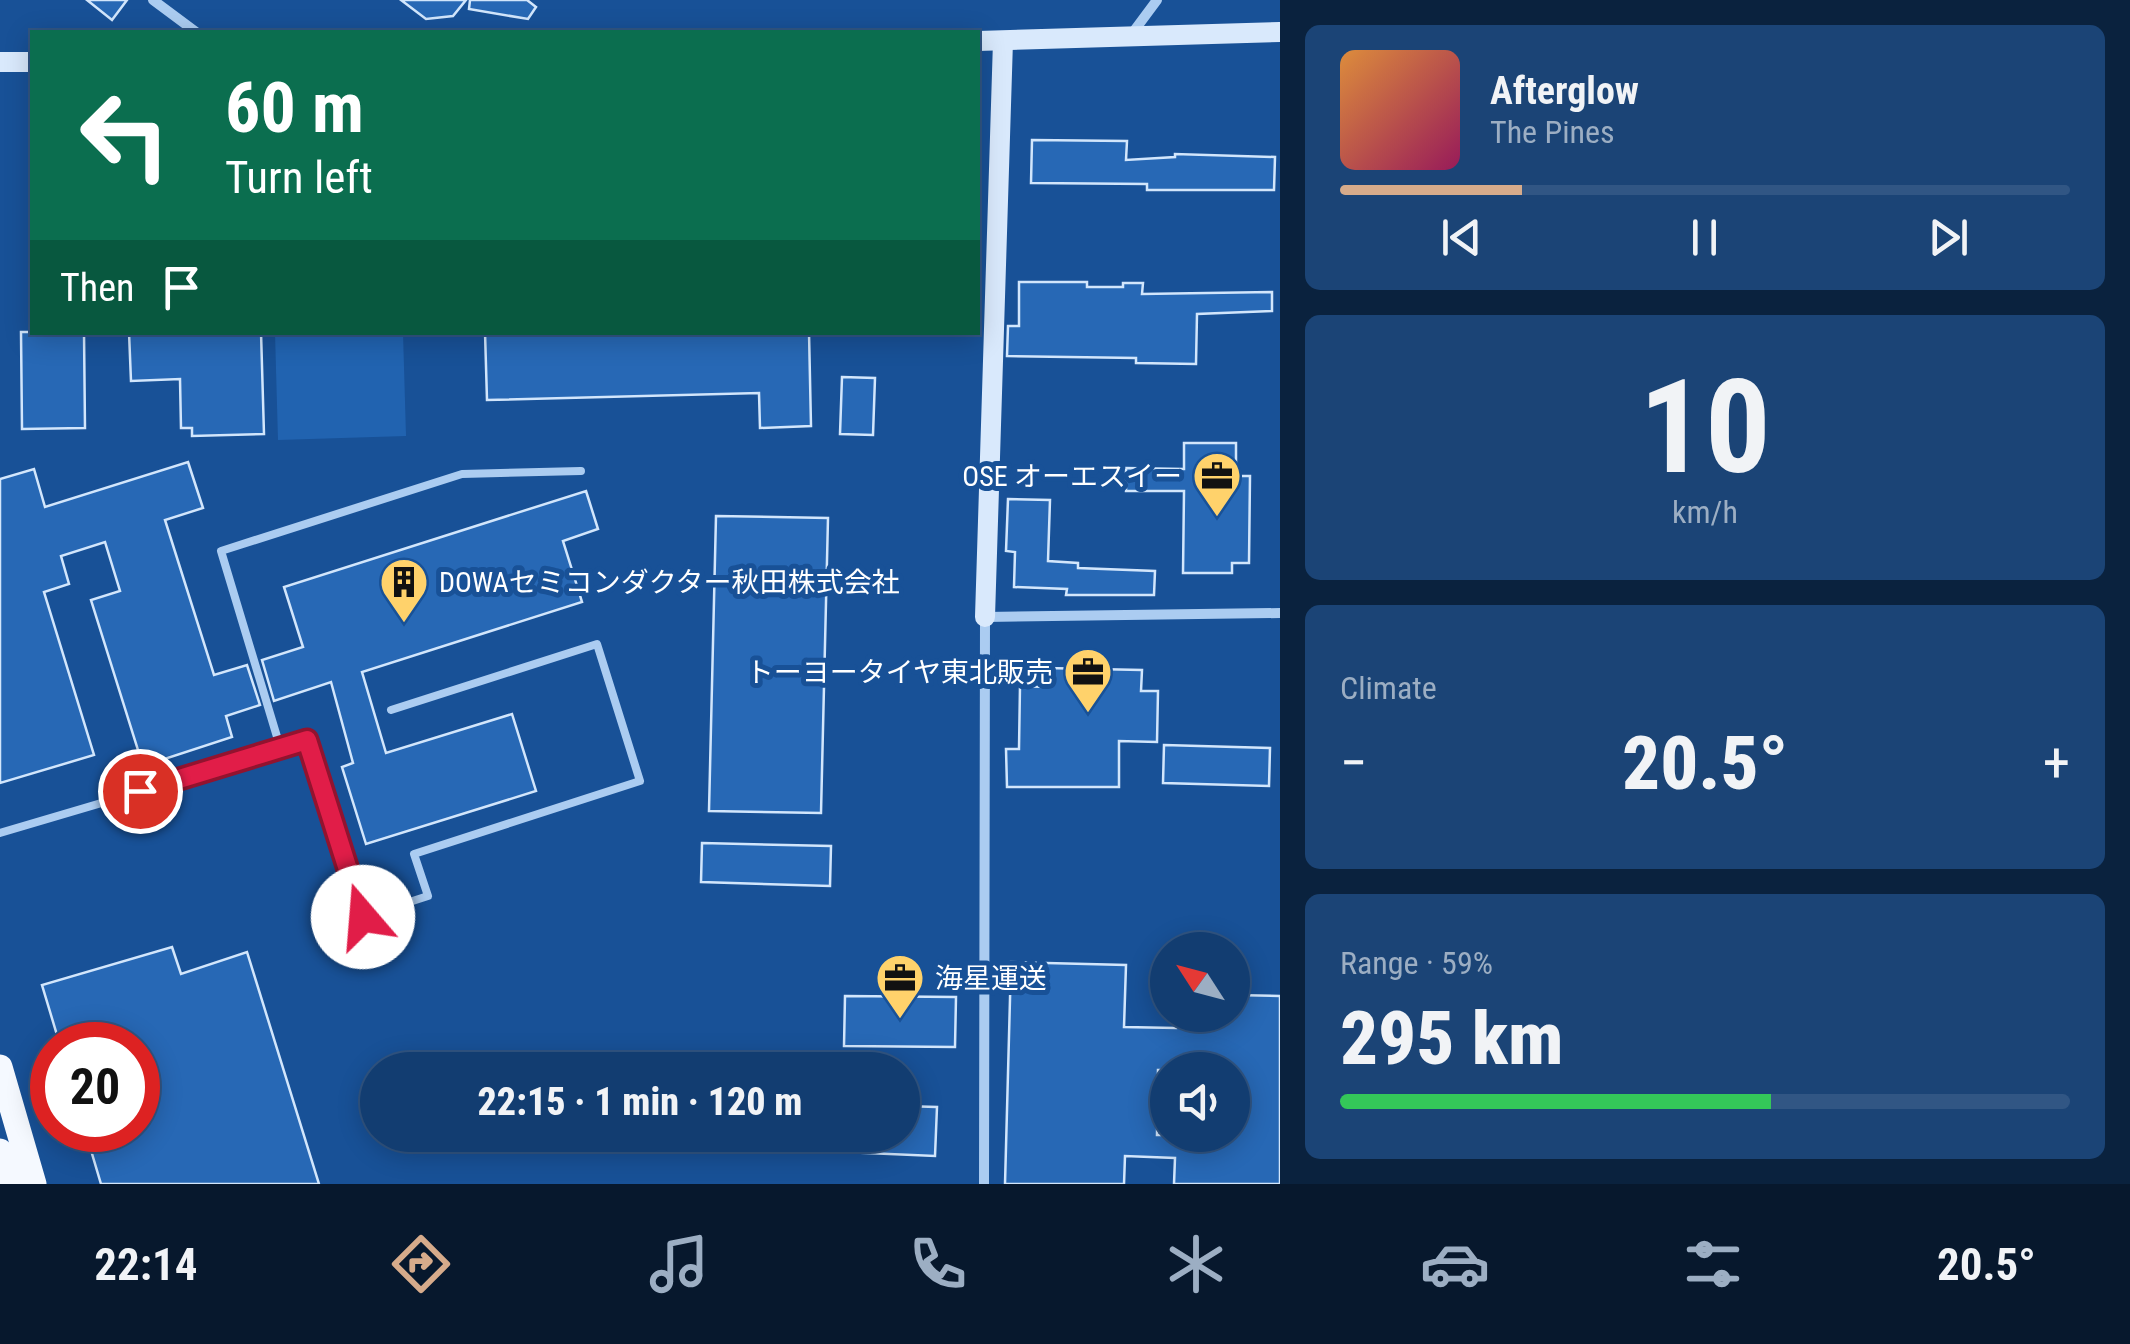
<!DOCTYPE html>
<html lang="en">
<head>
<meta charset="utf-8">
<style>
  :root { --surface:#123d71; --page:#1b4476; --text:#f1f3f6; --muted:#9caec3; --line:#315684; --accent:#d6ab8b }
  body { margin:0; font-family:"Roboto Condensed","Noto Sans JP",sans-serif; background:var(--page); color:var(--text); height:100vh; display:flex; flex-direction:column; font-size:38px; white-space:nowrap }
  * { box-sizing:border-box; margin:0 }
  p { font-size:32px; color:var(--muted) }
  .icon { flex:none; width:55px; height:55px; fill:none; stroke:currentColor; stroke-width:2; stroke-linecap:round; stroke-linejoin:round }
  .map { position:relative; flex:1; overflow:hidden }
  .details { display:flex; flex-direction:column; gap:25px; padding:25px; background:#0a223e; width:850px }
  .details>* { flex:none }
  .top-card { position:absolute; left:30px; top:30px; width:950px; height:305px; border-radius:0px; box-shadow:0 5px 25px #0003,0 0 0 2px var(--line); background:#0b6e4f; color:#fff; overflow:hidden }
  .needle { width:65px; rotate:306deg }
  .tools { position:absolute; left:1150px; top:932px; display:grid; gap:20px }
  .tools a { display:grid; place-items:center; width:100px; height:100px; border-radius:50%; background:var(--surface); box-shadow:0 5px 25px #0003,0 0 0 2px var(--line); font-size:50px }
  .speed { position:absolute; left:30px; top:1022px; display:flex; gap:20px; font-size:50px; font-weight:700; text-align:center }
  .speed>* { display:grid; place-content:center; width:130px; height:130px; border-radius:50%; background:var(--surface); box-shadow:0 5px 25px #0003,0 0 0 2px var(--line); line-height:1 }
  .speed .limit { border:15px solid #d22; background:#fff; color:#111 }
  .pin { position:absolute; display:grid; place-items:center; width:85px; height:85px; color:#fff; margin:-42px; border:5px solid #fff; border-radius:50%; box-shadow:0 2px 10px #0007 }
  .me { position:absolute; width:110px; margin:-55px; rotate:342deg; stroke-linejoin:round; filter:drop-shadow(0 0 8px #0008) }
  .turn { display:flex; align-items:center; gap:35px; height:210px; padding:0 30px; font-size:45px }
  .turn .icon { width:130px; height:130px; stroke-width:2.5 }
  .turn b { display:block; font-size:70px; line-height:85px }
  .then { display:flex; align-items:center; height:95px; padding:0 30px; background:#0003; gap:20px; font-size:38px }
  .big { font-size:75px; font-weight:800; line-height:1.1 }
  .details .card { flex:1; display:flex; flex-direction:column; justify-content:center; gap:15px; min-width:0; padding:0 35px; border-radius:15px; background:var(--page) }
  .details .dial { align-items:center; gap:0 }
  .dial b { font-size:130px; line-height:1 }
  .song { display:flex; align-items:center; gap:30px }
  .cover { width:120px; height:120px; border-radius:15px; background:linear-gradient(135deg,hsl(30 70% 55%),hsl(330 70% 35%)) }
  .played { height:10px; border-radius:5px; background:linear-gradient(90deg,var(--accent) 25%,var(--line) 25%) }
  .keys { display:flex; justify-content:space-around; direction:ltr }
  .heat { display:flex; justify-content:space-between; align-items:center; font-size:55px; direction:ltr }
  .charge { height:15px; border-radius:8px; background:linear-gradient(90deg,#34c759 59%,var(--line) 0) }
  .trip { position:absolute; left:360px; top:1052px; width:560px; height:100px; border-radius:50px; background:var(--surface); box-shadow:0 5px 25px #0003,0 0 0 2px var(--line); font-weight:800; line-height:100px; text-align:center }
  .tab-bar { display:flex; height:160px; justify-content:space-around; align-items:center; background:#07182d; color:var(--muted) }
  .tab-bar .icon { width:70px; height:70px }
  .tab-bar .active { color:var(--accent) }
  .tab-bar b { font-size:45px; color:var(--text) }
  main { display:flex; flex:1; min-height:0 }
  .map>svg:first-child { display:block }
  .green { fill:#2163b0 }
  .building { fill:#2768b5; stroke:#d2e6fc; stroke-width:2.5; fill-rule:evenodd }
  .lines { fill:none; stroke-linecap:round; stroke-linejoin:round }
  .lane { stroke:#abccf1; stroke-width:8 }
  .street { stroke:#abccf1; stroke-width:10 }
  .secondary { stroke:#d9e9fc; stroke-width:20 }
  .primary { stroke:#f5f9ff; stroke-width:25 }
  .route-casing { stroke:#92132f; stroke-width:25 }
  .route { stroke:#e11d48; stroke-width:18 }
  .labels { text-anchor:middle; stroke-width:10; stroke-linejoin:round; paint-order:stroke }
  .poi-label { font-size:28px; fill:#fff; stroke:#185197; text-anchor:end }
</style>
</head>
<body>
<main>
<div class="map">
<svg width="1280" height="1184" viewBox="0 0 1280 1184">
  <rect width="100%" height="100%" fill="#185197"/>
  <!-- green -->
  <polygon class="green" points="275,333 403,333 406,436 278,440"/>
  <!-- building -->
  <g class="building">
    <polygon points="87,0 127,0 112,20"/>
    <polygon points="401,0 466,0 453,16 426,19"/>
    <polygon points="470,0 527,0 536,7 528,19 469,9"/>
    <polygon points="1032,140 1127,141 1126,160 1175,157 1175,154 1275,157 1274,190 1147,190 1147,184 1031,183"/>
    <polygon points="1019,282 1087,282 1087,287 1123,287 1123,283 1143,283 1142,294 1272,292 1272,311 1197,314 1196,364 1136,363 1136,358 1007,356 1008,326 1019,326"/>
    <polygon points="21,332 84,332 85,428 22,429"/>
    <polygon points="129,332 261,332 264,434 192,436 192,428 181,428 180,379 131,381"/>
    <polygon points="485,332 809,332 811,426 760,428 759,393 487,400"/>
    <polygon points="842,377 875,378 873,435 840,434"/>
    <polygon points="1184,443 1236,443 1236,476 1250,476 1249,563 1232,563 1232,573 1183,573 1184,491 1126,491 1126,468 1184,469"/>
    <polygon points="188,462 203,508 165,520 214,675 247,665 260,705 226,716 232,737 143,766 91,600 120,591 105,542 61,556 69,584 44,592 94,755 0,783 0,479 34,469 45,507"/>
    <polygon points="586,491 598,529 563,541 582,602 362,672 386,753 512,714 536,791 366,844 342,767 353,763 331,682 274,701 262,660 303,647 284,587"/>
    <polygon points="1008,499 1050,500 1048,561 1078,563 1078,568 1155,571 1154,595 1066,595 1067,589 1014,587 1015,552 1006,551"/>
    <polygon points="716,516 828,518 821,813 709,811"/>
    <polygon points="1045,668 1142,670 1141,691 1158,691 1157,742 1119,741 1119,787 1007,787 1006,749 1019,749 1020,686 1044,687"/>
    <polygon points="1164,745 1270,748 1269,786 1163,783"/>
    <polygon points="702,843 831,846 830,886 701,882"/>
    <polygon points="172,947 181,974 247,952 319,1184 101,1184 85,1130 138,1130 138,1045 60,1045 42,985"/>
    <path d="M1011,962l115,3 -2,62 52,1v-13h56v-20l48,1v188h-106l1,-26 -50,-2 -1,28h-119zM1158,1070h74v65h-75z"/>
    <polygon points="845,996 956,997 955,1047 844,1046"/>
    <polygon points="902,1106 937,1107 935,1156 774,1149 774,1135 902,1135"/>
  </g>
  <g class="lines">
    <!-- lane -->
    <g class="lane">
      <polyline points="281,748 307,740 363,917 428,896 414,854 640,781 597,644 391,710"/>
      <polyline points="0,833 281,750 221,551 462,474 581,471"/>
    </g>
    <!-- street -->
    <g class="street">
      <polyline points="153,0 196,32"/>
      <polyline points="1131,35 1157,0"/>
      <polyline points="984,1184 985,617 1280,613"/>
    </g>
    <!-- secondary -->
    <g class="secondary">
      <polyline points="978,41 1280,32"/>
      <polyline points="0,62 32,62"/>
      <polyline points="985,617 1003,41"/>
    </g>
    <!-- primary -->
    <g class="primary">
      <polyline points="0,1067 34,1184"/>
      <polyline points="0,1151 10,1184"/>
    </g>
  </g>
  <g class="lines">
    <!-- route casing -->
    <g class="route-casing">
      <polyline id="route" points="140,791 307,740 363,917"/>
    </g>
    <!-- route -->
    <use href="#route" class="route"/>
  </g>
  <!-- icons -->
  <defs>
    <g id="office-pin" transform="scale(2.5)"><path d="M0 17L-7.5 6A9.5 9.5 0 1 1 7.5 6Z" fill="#ffd26b" stroke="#185197"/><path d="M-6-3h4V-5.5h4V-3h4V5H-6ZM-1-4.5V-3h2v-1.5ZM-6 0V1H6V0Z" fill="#111"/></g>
    <g id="building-pin" transform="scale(2.5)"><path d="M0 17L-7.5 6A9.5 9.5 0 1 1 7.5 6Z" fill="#ffd26b" stroke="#185197"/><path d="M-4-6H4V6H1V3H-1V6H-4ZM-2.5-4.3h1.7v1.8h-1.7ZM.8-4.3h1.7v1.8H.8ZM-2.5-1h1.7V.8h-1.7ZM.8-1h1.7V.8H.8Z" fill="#111"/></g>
  </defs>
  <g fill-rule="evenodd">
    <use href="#office-pin" x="1217" y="476"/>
    <use href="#building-pin" x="404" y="582"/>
    <use href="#office-pin" x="1088" y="672"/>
    <use href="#office-pin" x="900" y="978"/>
  </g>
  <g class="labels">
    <!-- poi labels -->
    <g class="poi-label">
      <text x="1182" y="486">OSE オーエスイー</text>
      <text x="439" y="592" text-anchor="start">DOWAセミコンダクター秋田株式会社</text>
      <text x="1053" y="682">トーヨータイヤ東北販売</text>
      <text x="935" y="988" text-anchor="start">海星運送</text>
    </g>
  </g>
</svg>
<div class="tools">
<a><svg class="needle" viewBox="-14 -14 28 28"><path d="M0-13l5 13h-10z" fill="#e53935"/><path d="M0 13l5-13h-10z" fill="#9caec3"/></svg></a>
<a><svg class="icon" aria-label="sound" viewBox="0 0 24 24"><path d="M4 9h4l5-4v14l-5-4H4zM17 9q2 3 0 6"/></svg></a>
</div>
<div class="speed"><div class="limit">20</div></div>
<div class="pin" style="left:140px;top:791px;background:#d93025"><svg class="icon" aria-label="arrive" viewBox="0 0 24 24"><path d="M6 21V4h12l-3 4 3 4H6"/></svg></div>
<svg class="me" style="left:363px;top:917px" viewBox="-20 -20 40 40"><circle r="19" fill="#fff"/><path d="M0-13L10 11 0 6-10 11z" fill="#e11d48"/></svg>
<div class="trip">22:15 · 1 min · 120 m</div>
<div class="top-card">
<div class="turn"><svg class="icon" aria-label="left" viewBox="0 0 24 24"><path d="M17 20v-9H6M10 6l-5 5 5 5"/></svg><div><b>60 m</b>Turn left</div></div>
<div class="then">Then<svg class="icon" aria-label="arrive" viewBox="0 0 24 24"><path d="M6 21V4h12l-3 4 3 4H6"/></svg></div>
</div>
</div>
<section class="details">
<div class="card">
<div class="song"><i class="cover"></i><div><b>Afterglow</b><p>The Pines</p></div></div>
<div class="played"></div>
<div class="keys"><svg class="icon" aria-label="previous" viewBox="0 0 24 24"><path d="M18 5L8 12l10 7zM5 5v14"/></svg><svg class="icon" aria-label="pause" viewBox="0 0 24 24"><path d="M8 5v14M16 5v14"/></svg><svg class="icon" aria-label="next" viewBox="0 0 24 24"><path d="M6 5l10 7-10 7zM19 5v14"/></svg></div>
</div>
<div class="card dial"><b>10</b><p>km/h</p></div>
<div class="card"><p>Climate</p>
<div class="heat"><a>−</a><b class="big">20.5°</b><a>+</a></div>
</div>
<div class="card"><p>Range · 59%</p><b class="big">295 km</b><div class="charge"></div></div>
</section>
</main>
<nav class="tab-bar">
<b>22:14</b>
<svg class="icon active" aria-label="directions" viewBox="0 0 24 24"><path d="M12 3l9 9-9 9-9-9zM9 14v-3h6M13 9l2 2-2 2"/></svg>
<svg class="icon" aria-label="music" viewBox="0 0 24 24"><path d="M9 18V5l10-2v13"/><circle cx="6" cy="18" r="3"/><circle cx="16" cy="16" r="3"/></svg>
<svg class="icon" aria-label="phone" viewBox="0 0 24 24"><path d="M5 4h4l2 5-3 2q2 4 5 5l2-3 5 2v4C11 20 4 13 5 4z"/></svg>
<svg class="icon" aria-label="climate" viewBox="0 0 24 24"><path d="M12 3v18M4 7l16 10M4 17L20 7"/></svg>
<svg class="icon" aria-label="car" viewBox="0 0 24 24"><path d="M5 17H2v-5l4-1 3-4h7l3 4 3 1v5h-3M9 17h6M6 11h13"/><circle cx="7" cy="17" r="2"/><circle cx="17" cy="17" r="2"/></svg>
<svg class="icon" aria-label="filters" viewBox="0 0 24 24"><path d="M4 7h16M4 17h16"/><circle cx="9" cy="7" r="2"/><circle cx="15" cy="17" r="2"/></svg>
<b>20.5°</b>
</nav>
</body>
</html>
